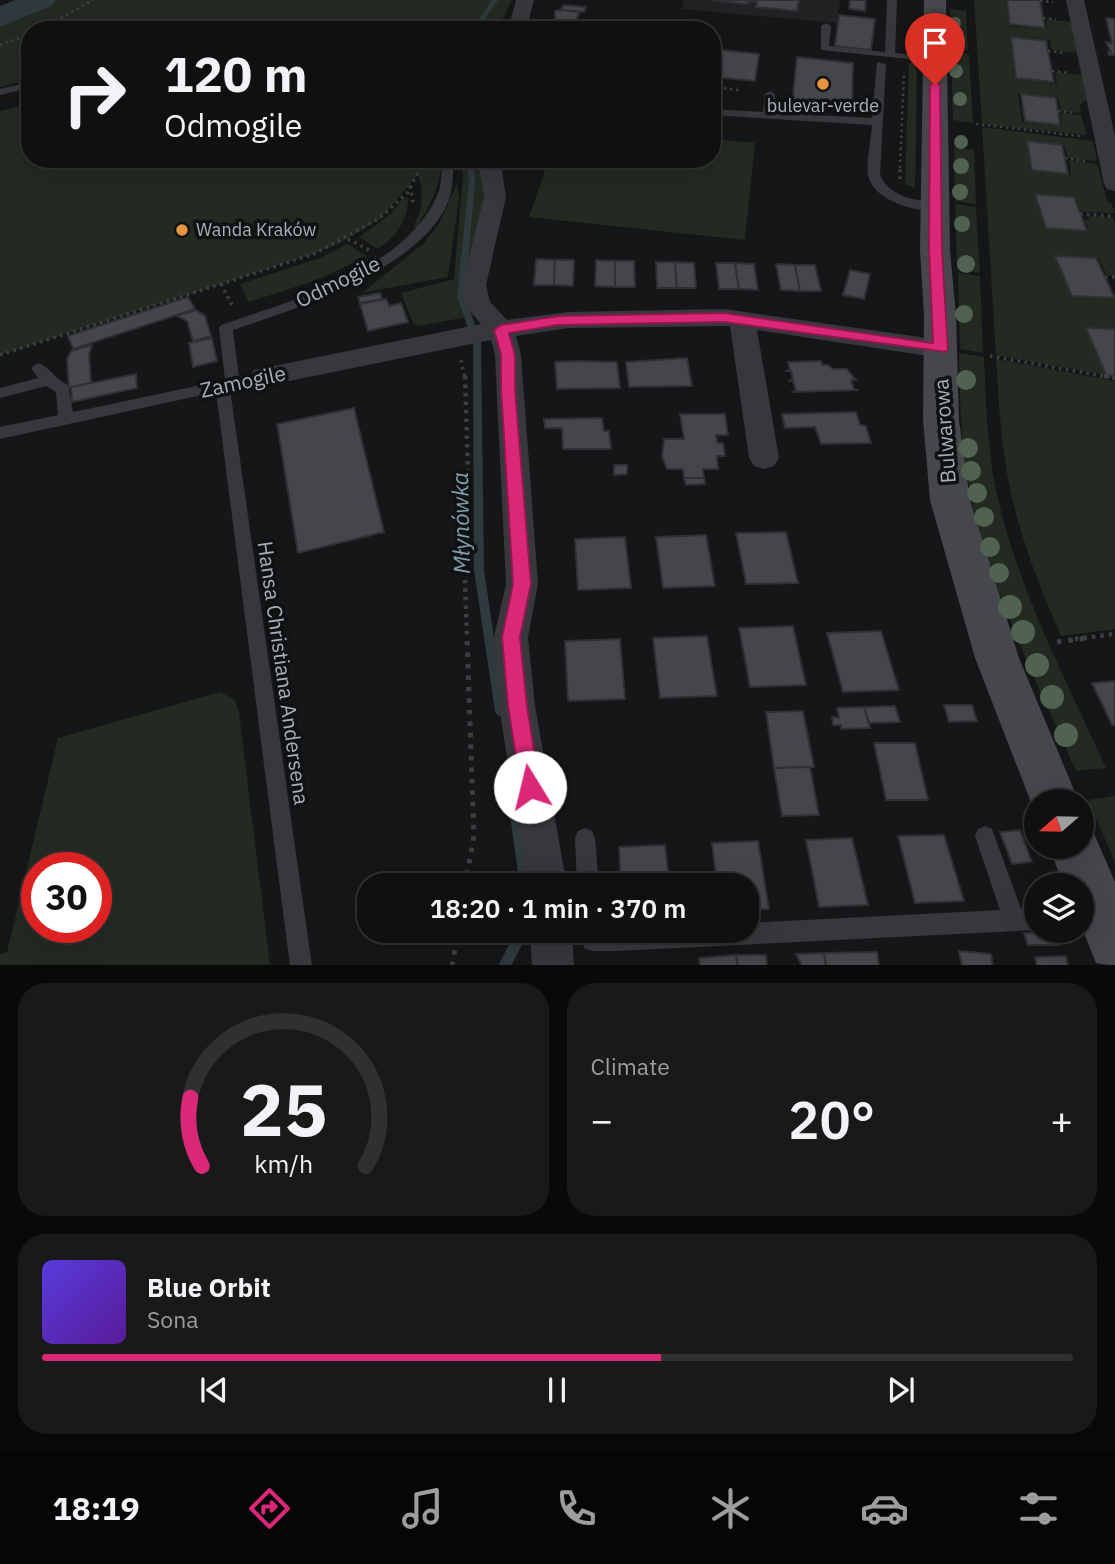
<!DOCTYPE html>
<html lang="en">
<head>
<meta charset="utf-8">
<style>
  :root { --surface:#101011; --page:#19191a; --text:#f1f3f6; --muted:#9c9d9f; --line:#303031; --accent:#db2777 }
  body { margin:0; font-family:"IBM Plex Sans",sans-serif; background:var(--page); color:var(--text); height:100vh; display:flex; flex-direction:column; font-size:26px; white-space:nowrap }
  * { box-sizing:border-box; margin:0 }
  p { font-size:23px; color:var(--muted) }
  .icon { flex:none; width:38px; height:38px; fill:none; stroke:currentColor; stroke-width:2; stroke-linecap:round; stroke-linejoin:round }
  .map { position:relative; height:965px; overflow:hidden }
  .details { display:flex; flex-direction:column; gap:18px; padding:18px; background:#090909; flex:1 }
  .details>* { flex:none }
  .top-card { position:absolute; left:21px; top:21px; width:700px; height:147px; border-radius:28px; box-shadow:0 7px 28px #0002,0 0 0 2px var(--line); background:#101011; color:var(--text); overflow:hidden }
  .needle { width:46px; rotate:250deg }
  .controls { position:absolute; left:1024px; top:789px; display:grid; gap:14px }
  .controls a { display:grid; place-items:center; width:70px; height:70px; border-radius:50%; background:var(--surface); box-shadow:0 7px 28px #0002,0 0 0 2px var(--line); font-size:35px }
  .speed { position:absolute; left:21px; top:852px; display:flex; gap:14px; font-size:35px; font-weight:700; text-align:center }
  .speed>* { display:grid; place-content:center; width:91px; height:91px; border-radius:50%; background:var(--surface); box-shadow:0 7px 28px #0002,0 0 0 2px var(--line); line-height:1 }
  .speed .limit { border:10px solid #d22; background:#fff; color:#111 }
  .pin { position:absolute; display:grid; place-items:center; width:60px; height:60px; color:#fff; margin:-72px -30px; border-radius:50% 50% 50% 0; rotate:-45deg; box-shadow:0 0 7px #0007 }
  .pin .icon { rotate:45deg }
  .me { position:absolute; width:77px; margin:-38px; rotate:351deg; stroke-linejoin:round; filter:drop-shadow(0 0 5px #0008) }
  .turn { display:flex; align-items:center; gap:24px; height:147px; padding:0 28px; font-size:32px }
  .turn .icon { width:91px; height:91px; stroke-width:2.5 }
  .turn b { display:block; font-size:49px; line-height:60px }
  .big { font-size:52px; font-weight:600; line-height:1.1 }
  .details .tile { flex:1; display:flex; flex-direction:column; justify-content:center; gap:10px; min-width:0; padding:0 24px; border-radius:28px; background:var(--page) }
  .details .dial { align-items:center; gap:0 }
  .dial svg { height:182px; overflow:visible; fill:none; stroke:var(--line); stroke-width:7; stroke-linecap:round; text-anchor:middle }
  .dial text { fill:var(--text); stroke:none }
  .song { display:flex; align-items:center; gap:21px }
  .cover { width:84px; height:84px; border-radius:10px; background:linear-gradient(135deg,hsl(250 70% 55%),hsl(270 70% 35%)) }
  .played { height:7px; border-radius:4px; background:linear-gradient(90deg,var(--accent) 60%,var(--line) 60%) }
  .keys { display:flex; justify-content:space-around; direction:ltr }
  .heat { display:flex; justify-content:space-between; align-items:center; font-size:38px; direction:ltr }
  .details .tiles { flex:1; display:grid; gap:18px; grid-template-columns:1fr 1fr }
  .tile:last-child { grid-column:span 2 }
  .trip { position:absolute; left:357px; top:873px; width:402px; height:70px; border-radius:28px; background:var(--surface); box-shadow:0 7px 28px #0002,0 0 0 2px var(--line); font-weight:600; line-height:70px; text-align:center }
  .tabs { display:flex; height:112px; justify-content:space-around; align-items:center; background:#060607; color:var(--muted) }
  .tabs .icon { width:49px; height:49px }
  .tabs .selected { color:var(--accent) }
  .tabs b { font-size:32px; color:var(--text) }
  .map>svg:first-child { display:block }
  .built { fill:#212224 }
  .green { fill:#222a22; fill-rule:evenodd }
  .lines { fill:none; stroke-linecap:round; stroke-linejoin:round }
  .stream { fill:#2f3a3f; fill-rule:evenodd }
  .river { fill:#2f3a3f; fill-rule:evenodd }
  .building { fill:#44464a; stroke:#2f3033; stroke-width:2 }
  .path-far3 { stroke:#3d3f43; stroke-width:2.5; stroke-dasharray:2.5 3.5; stroke-linecap:butt }
  .path-far2 { stroke:#3d3f43; stroke-width:3.5; stroke-dasharray:2.5 4.5; stroke-linecap:butt }
  .path-far1 { stroke:#3d3f43; stroke-width:4.5; stroke-dasharray:3.5 5; stroke-linecap:butt }
  .path { stroke:#3d3f43; stroke-width:5; stroke-dasharray:4.5 7; stroke-linecap:butt }
  .lane { fill:#37383c; fill-rule:evenodd }
  .street { fill:#37383c; fill-rule:evenodd }
  .secondary { fill:#45474c; fill-rule:evenodd }
  .tree { fill:#526251 }
  .route { fill:#db2777; stroke:#8e194d; stroke-width:2 }
  .poi-dot { fill:#e6953e; stroke:#101112; stroke-width:2.5 }
  .labels { text-anchor:middle; stroke-width:7; stroke-linejoin:round; paint-order:stroke }
  .far-poi-label { font-size:18px; fill:#a8afb6; stroke:#101112 }
  .street-label { font-size:21px; fill:#a8afb6; stroke:#101112 }
  .water-label { font-size:23px; font-style:italic; fill:#81a0af; stroke:#101112 }
</style>
</head>
<body>
<div class="map">
<svg width="1115" height="966" viewBox="0 0 1115 966">
  <rect width="100%" height="100%" fill="#151617"/>
  <!-- built -->
  <polygon class="built" points="684,0 840,0 837,23 681,9"/>
  <!-- green -->
  <g class="green">
    <polygon points="25,0 512,0 501,22 503,30 319,28 30,30 30,80 0,87 0,21 17,12"/>
    <polygon points="974,0 1007,0 1010,26 1047,29 1046,19 1072,22 1079,53 1052,50 1050,40 1011,36 1016,78 1012,78 1057,84 1055,72 1083,75 1087,99 1080,105 1081,113 1061,111 1058,97 1018,94 1022,122 1062,126 1060,113 1081,115 1087,135 982,124"/>
    <polygon points="950,9 966,11 968,51 951,49"/>
    <polygon points="951,52 969,54 973,123 953,120"/>
    <polygon points="909,63 914,63 917,71 915,188 905,184"/>
    <path d="M30,104v55h412c-1,25 -12,47 -25,68h-4c10,-18 11,-33 5,-52l-38,44 -40,24 -26,11 -314,101v-244z"/>
    <polygon points="982,127 1093,141 1097,161 1068,158 1064,145 1027,141 1033,170 1071,175 1069,160 1097,164 1108,203 1111,203 1115,213 1082,212 1074,197 1036,194 1047,228 1089,231 1085,220 1089,220 1088,216 1113,217 1115,223 1115,276 1107,275 1098,258 1055,256 1072,296 1115,298 1115,329 1086,329 1106,375 996,355"/>
    <polygon points="712,139 755,143 745,240 529,217 549,159 712,159"/>
    <polygon points="954,148 974,150 976,204 955,201"/>
    <polygon points="457,159 482,159 484,229 469,285 473,316 418,326 413,323 401,293 454,279 463,174"/>
    <polygon points="457,183 459,199 448,277 362,293 423,244 439,224"/>
    <path d="M408,197c0,23 -11,39 -30,52l-19,-12 33,-24 11,-15z"/>
    <polygon points="955,204 976,207 980,273 957,270"/>
    <polygon points="347,244 367,256 317,280 249,302 240,284 320,258"/>
    <polygon points="958,273 980,276 983,353 960,349"/>
    <path d="M959,353l25,4c2,44 3,89 12,133 21,98 69,188 110,278l-30,3c-45,-102 -98,-205 -112,-317 -4,-33 -4,-67 -5,-101z"/>
    <path d="M996,359l119,22v248l-54,7c-20,-46 -39,-93 -50,-143 -10,-44 -12,-89 -15,-134z"/>
    <path d="M220,692l15,8 4,13 31,252h-270v-11l7,-2 51,-214zM96,868v60h-59v-60z"/>
    <polygon points="1115,796 1115,862 1088,800"/>
  </g>
  <g class="lines">
    <!-- stream -->
    <g class="stream">
      <polygon points="492,0 498,0 477,30 472,30"/>
      <polygon points="467,159 473,159 475,181 465,296 481,343 484,570 505,711 504,714 500,716 496,714 495,711 474,570 473,343 457,296 469,181"/>
      <polygon points="511,775 515,776 517,780 532,886 520,886 505,780 507,776"/>
      <polygon points="516,931 529,931 511,966 498,966"/>
    </g>
    <!-- river -->
    <polygon class="river" points="15,0 55,0 51,6 0,27 0,6"/>
  </g>
  <!-- building -->
  <g class="building">
    <polygon points="712,0 799,0 797,11 756,7 757,2 748,1 747,4"/>
    <polygon points="850,0 866,0 865,11 849,9"/>
    <polygon points="1007,0 1040,0 1045,28 1010,24"/>
    <polygon points="563,5 586,7 584,12 561,10"/>
    <polygon points="560,10 580,12 575,23 555,21 555,11"/>
    <polygon points="839,15 875,19 871,50 835,46"/>
    <polygon points="1106,18 1115,19 1115,55 1109,55 1108,52 1111,52 1106,42 1112,43"/>
    <polygon points="1011,37 1046,41 1054,82 1016,78"/>
    <polygon points="712,49 759,54 755,81 712,77"/>
    <polygon points="797,57 853,63 852,111 792,105"/>
    <polygon points="1021,94 1056,98 1060,125 1025,121"/>
    <polygon points="1027,141 1062,145 1068,174 1032,170"/>
    <polygon points="1035,194 1074,197 1087,231 1046,228"/>
    <polygon points="1055,256 1096,258 1115,298 1072,296"/>
    <polygon points="536,259 555,260 554,285 534,285"/>
    <polygon points="555,260 574,260 573,286 554,285"/>
    <polygon points="596,260 615,261 615,287 595,286"/>
    <polygon points="615,261 634,261 635,287 615,287"/>
    <polygon points="656,262 675,262 677,288 657,288"/>
    <polygon points="675,262 694,263 696,288 677,288"/>
    <polygon points="716,263 735,263 739,289 719,289"/>
    <polygon points="735,263 754,264 758,290 739,289"/>
    <polygon points="776,264 795,265 800,291 781,290"/>
    <polygon points="795,265 815,265 821,291 800,291"/>
    <polygon points="850,270 870,274 864,299 843,295"/>
    <polygon points="380,293 382,299 360,303 358,297"/>
    <polygon points="188,297 195,309 73,349 68,336"/>
    <polygon points="386,299 389,306 401,303 408,322 368,331 360,304"/>
    <polygon points="196,310 205,316 211,336 193,341 187,321 177,316"/>
    <polygon points="1086,328 1115,329 1115,376 1106,375"/>
    <polygon points="212,338 217,361 193,367 189,343"/>
    <polygon points="92,345 89,354 91,383 69,388 67,359 71,351"/>
    <polygon points="687,358 692,386 629,387 626,362"/>
    <polygon points="579,361 617,362 620,388 557,389 555,362"/>
    <polygon points="821,361 822,365 828,365 833,369 847,369 856,380 851,380 854,389 859,390 791,392 796,391 793,381 788,381 793,380 791,371 785,371 790,370 788,362"/>
    <polygon points="136,374 137,388 72,402 71,387"/>
    <polygon points="354,408 384,532 298,553 277,424"/>
    <polygon points="856,412 860,425 866,426 871,443 821,444 815,427 785,428 782,414"/>
    <polygon points="680,414 725,414 728,435 716,435 717,443 723,443 725,456 717,456 718,469 703,469 704,478 684,478 683,469 667,469 662,456 664,439 684,439"/>
    <polygon points="602,418 604,431 609,431 611,449 563,449 562,428 545,428 544,419"/>
    <polygon points="614,465 627,465 627,474 614,475"/>
    <polygon points="684,478 704,478 705,484 686,485"/>
    <polygon points="786,532 798,583 746,584 736,533"/>
    <polygon points="706,535 715,586 663,588 656,537"/>
    <polygon points="625,537 631,588 578,590 575,539"/>
    <polygon points="793,626 806,685 750,687 739,628"/>
    <polygon points="881,631 899,690 843,692 827,633"/>
    <polygon points="707,636 717,696 660,698 653,638"/>
    <polygon points="620,639 625,699 568,701 565,641"/>
    <polygon points="1115,681 1115,725 1112,725 1092,683"/>
    <polygon points="944,705 972,705 977,721 949,722"/>
    <polygon points="895,706 900,722 869,723 864,707"/>
    <polygon points="864,707 870,728 841,729 841,725 833,725 832,717 839,718 837,708"/>
    <polygon points="803,711 814,767 774,768 766,712"/>
    <polygon points="874,743 915,743 928,800 886,800"/>
    <polygon points="810,767 819,815 782,816 774,768"/>
    <polygon points="1020,830 1032,862 1012,864 1000,832"/>
    <polygon points="944,835 964,901 915,903 898,836"/>
    <polygon points="852,838 868,905 819,907 806,840"/>
    <polygon points="758,841 769,909 747,910 747,886 717,886 712,843"/>
    <polygon points="665,845 670,886 621,886 619,847"/>
    <polygon points="1024,933 1054,933 1058,945 1028,945"/>
    <polygon points="959,951 991,954 993,966 962,966"/>
    <polygon points="877,952 879,966 826,966 824,953"/>
    <polygon points="824,953 826,966 802,966 796,954"/>
    <polygon points="736,955 738,966 700,966 699,958"/>
    <polygon points="736,955 766,955 767,966 738,966"/>
    <polygon points="1066,956 1068,966 1037,966 1035,957"/>
  </g>
  <g class="lines">
    <!-- path-far3 -->
    <g class="path-far3">
      <polyline points="1040,1 1053,2"/>
      <polyline points="1043,18 1056,19"/>
      <polyline points="40,30 93,0"/>
      <polyline points="0,45 30,34"/>
      <polyline points="1048,51 1065,53"/>
      <polyline points="1052,71 1068,73"/>
      <polyline points="712,87 739,90"/>
      <polyline points="1058,111 1075,113"/>
      <polyline points="976,124 1080,136"/>
      <polyline points="1065,158 1085,161"/>
      <polyline points="420,168 424,159"/>
      <polyline points="900,168 904,72"/>
    </g>
    <!-- path-far2 -->
    <g class="path-far2">
      <polyline points="900,179 900,167"/>
      <polyline points="410,186 413,204"/>
      <polyline points="1080,214 1115,216"/>
      <polyline points="348,239 369,250"/>
      <polyline points="1105,277 1115,277"/>
      <polyline points="221,284 233,307"/>
      <polyline points="0,355 314,254 380,218 408,192 421,167"/>
      <polyline points="990,356 1114,378"/>
      <polyline points="461,360 465,378"/>
    </g>
    <!-- path-far1 -->
    <g class="path-far1">
      <polyline points="465,376 468,472 464,551 467,639"/>
      <polyline points="1104,376 1115,378"/>
      <polyline points="1075,639 1115,634"/>
    </g>
    <!-- path -->
    <g class="path">
      <polyline points="1057,642 1088,638"/>
      <polyline points="465,886 474,836 467,638"/>
      <polyline points="452,966 458,931"/>
    </g>
    <!-- lane -->
    <g class="lane">
      <polygon points="887,0 897,0 895,53 935,57 940,60 939,62 821,50 821,26 826,23 831,26 829,46 885,52"/>
      <path d="M877,62l9,2 -6,111c11,24 36,24 59,29v6c-22,3 -66,-9 -71,-35 -2,-15 3,-35 4,-50l-160,-10v-6l51,3 2,-18 5,-3 5,3 -1,19 98,5z"/>
      <polygon points="30,82 30,88 0,95 0,89"/>
      <path d="M442,159h12c-1,11 -1,23 -3,33 -17,73 -155,117 -218,138l6,47 25,-5 7,5 -2,4 -39,8 82,577h-22l-74,-574 -216,47v-12l58,-12 -2,-23 -10,-6 -46,12v-10l38,-10 -7,-10 7,-5c12,4 18,17 30,22l5,27 152,-32 -6,-52 2,-3c72,-25 182,-54 216,-129 5,-10 4,-25 5,-37z"/>
      <polygon points="985,826 992,829 1021,909 1036,908 1036,930 618,951 592,951 584,948 581,931 747,931 747,923 1000,910 975,836 978,829"/>
      <polygon points="585,828 592,831 595,838 599,886 577,886 575,838 578,831"/>
    </g>
    <!-- street -->
    <g class="street">
      <polygon points="516,0 534,0 526,30 508,30"/>
      <polygon points="1066,0 1084,0 1115,136 1115,191 1107,189 1104,184"/>
      <polygon points="478,159 500,159 506,197 486,285 490,302 507,320 568,312 724,309 941,340 950,343 954,349 950,355 941,358 757,330 779,458 774,466 764,469 754,466 749,458 730,326 568,328 516,336 521,355 538,584 528,637 535,706 567,886 527,886 499,706 494,637 506,584 495,355 491,340 264,386 254,384 250,377 254,370 264,368 481,324 466,306 462,296 462,285 484,197"/>
      <polygon points="530,931 572,931 574,966 532,966"/>
    </g>
    <!-- secondary -->
    <g class="secondary">
      <polygon points="924,0 946,0 950,250 956,315 959,420 970,500 1019,658 1079,802 1036,802 1036,815 975,658 930,500 923,420 924,315 920,250"/>
      <polygon points="1082,825 1092,829 1115,882 1115,966 1096,963 1082,928 1082,886 1064,886 1049,847 1082,847"/>
    </g>
  </g>
  <!-- trees -->
  <g class="tree">
    <circle cx="955" cy="23" r="6"/>
    <circle cx="956" cy="46" r="6"/>
    <circle cx="956" cy="71" r="7"/>
    <circle cx="960" cy="99" r="7"/>
    <circle cx="961" cy="142" r="7"/>
    <circle cx="961" cy="166" r="8"/>
    <circle cx="960" cy="192" r="8"/>
    <circle cx="962" cy="224" r="8"/>
    <circle cx="966" cy="264" r="9"/>
    <circle cx="964" cy="314" r="9"/>
    <circle cx="966" cy="380" r="10"/>
    <circle cx="968" cy="448" r="10"/>
    <circle cx="971" cy="471" r="10"/>
    <circle cx="977" cy="493" r="10"/>
    <circle cx="984" cy="517" r="10"/>
    <circle cx="990" cy="547" r="10"/>
    <circle cx="999" cy="573" r="10"/>
    <circle cx="1010" cy="607" r="12"/>
    <circle cx="1023" cy="632" r="12"/>
    <circle cx="1037" cy="665" r="12"/>
    <circle cx="1052" cy="697" r="12"/>
    <circle cx="1066" cy="735" r="12"/>
  </g>
  <!-- route -->
  <polygon class="route" points="935,81 940,85 942,250 948,349 946,352 724,322 558,325 509,333 515,355 515,389 531,584 520,637 527,706 540,787 537,794 530,796 522,794 508,706 502,637 513,584 501,389 501,355 494,330 501,325 558,316 724,313 933,343 929,250 930,85"/>
  <!-- markers -->
  <g class="poi-dot">
    <circle cx="823" cy="84" r="7"/>
    <circle cx="182" cy="230" r="7"/>
  </g>
  <g class="labels">
    <!-- far-poi labels -->
    <g class="far-poi-label">
      <text x="823" y="112">bulevar-verde</text>
      <text x="196" y="236" text-anchor="start">Wanda Kraków</text>
    </g>
    <!-- street labels -->
    <g class="street-label">
      <text transform="translate(338 282) rotate(-26)" y="7">Odmogile</text>
      <text transform="translate(243 382) rotate(-12)" y="7">Zamogile</text>
      <text transform="translate(945 431) rotate(-94)" y="7">Bulwarowa</text>
      <text transform="translate(283 673) rotate(82)" y="7">Hansa Christiana Andersena</text>
    </g>
    <!-- water labels -->
    <g class="water-label">
      <text transform="translate(461 523) rotate(-91)" y="8">Młynówka</text>
    </g>
  </g>
</svg>
<div class="controls">
<a><svg class="needle" viewBox="-14 -14 28 28"><path d="M0-13l5 13h-10z" fill="#e53935"/><path d="M0 13l5-13h-10z" fill="#9c9d9f"/></svg></a>
<a><svg class="icon" aria-label="layers" viewBox="0 0 24 24"><path d="M12 4l9 5-9 5-9-5zM3 14l9 5 9-5"/></svg></a>
</div>
<div class="speed"><div class="limit">30</div></div>
<div class="pin" style="left:935px;top:85px;background:#d93025"><svg class="icon" aria-label="arrive" viewBox="0 0 24 24"><path d="M6 21V4h12l-3 4 3 4H6"/></svg></div>
<svg class="me" style="left:530px;top:787px" viewBox="-20 -20 40 40"><circle r="19" fill="#fff"/><path d="M0-13L10 11 0 6-10 11z" fill="#db2777"/></svg>
<div class="trip">18:20 · 1 min · 370 m</div>
<div class="top-card">
<div class="turn"><svg class="icon" aria-label="right" viewBox="0 0 24 24"><path d="M7 20v-9h11M14 6l5 5-5 5"/></svg><div><b>120 m</b>Odmogile</div></div>
</div>
</div>
<section class="details">
<div class="tiles">
<div class="tile dial"><svg viewBox="0 0 100 80">
<path d="M14 69A42 42 0 1 1 86 69"/>
<path d="M14 69A42 42 0 0 1 9 39" stroke="#db2777"/>
<text x="50" y="56" font-size="32" font-weight="700">25</text>
<text x="50" y="72" font-size="11">km/h</text>
</svg></div>
<div class="tile"><p>Climate</p>
<div class="heat"><a>−</a><b class="big">20°</b><a>+</a></div>
</div>
<div class="tile">
<div class="song"><i class="cover"></i><div><b>Blue Orbit</b><p>Sona</p></div></div>
<div class="played"></div>
<div class="keys"><svg class="icon" aria-label="previous" viewBox="0 0 24 24"><path d="M18 5L8 12l10 7zM5 5v14"/></svg><svg class="icon" aria-label="pause" viewBox="0 0 24 24"><path d="M8 5v14M16 5v14"/></svg><svg class="icon" aria-label="next" viewBox="0 0 24 24"><path d="M6 5l10 7-10 7zM19 5v14"/></svg></div>
</div>
</div>
</section>
<nav class="tabs">
<b>18:19</b>
<svg class="icon selected" aria-label="directions" viewBox="0 0 24 24"><path d="M12 3l9 9-9 9-9-9zM9 14v-3h6M13 9l2 2-2 2"/></svg>
<svg class="icon" aria-label="music" viewBox="0 0 24 24"><path d="M9 18V5l10-2v13"/><circle cx="6" cy="18" r="3"/><circle cx="16" cy="16" r="3"/></svg>
<svg class="icon" aria-label="phone" viewBox="0 0 24 24"><path d="M5 4h4l2 5-3 2q2 4 5 5l2-3 5 2v4C11 20 4 13 5 4z"/></svg>
<svg class="icon" aria-label="climate" viewBox="0 0 24 24"><path d="M12 3v18M4 7l16 10M4 17L20 7"/></svg>
<svg class="icon" aria-label="car" viewBox="0 0 24 24"><path d="M5 17H2v-5l4-1 3-4h7l3 4 3 1v5h-3M9 17h6M6 11h13"/><circle cx="7" cy="17" r="2"/><circle cx="17" cy="17" r="2"/></svg>
<svg class="icon" aria-label="filters" viewBox="0 0 24 24"><path d="M4 7h16M4 17h16"/><circle cx="9" cy="7" r="2"/><circle cx="15" cy="17" r="2"/></svg>
</nav>
</body>
</html>
